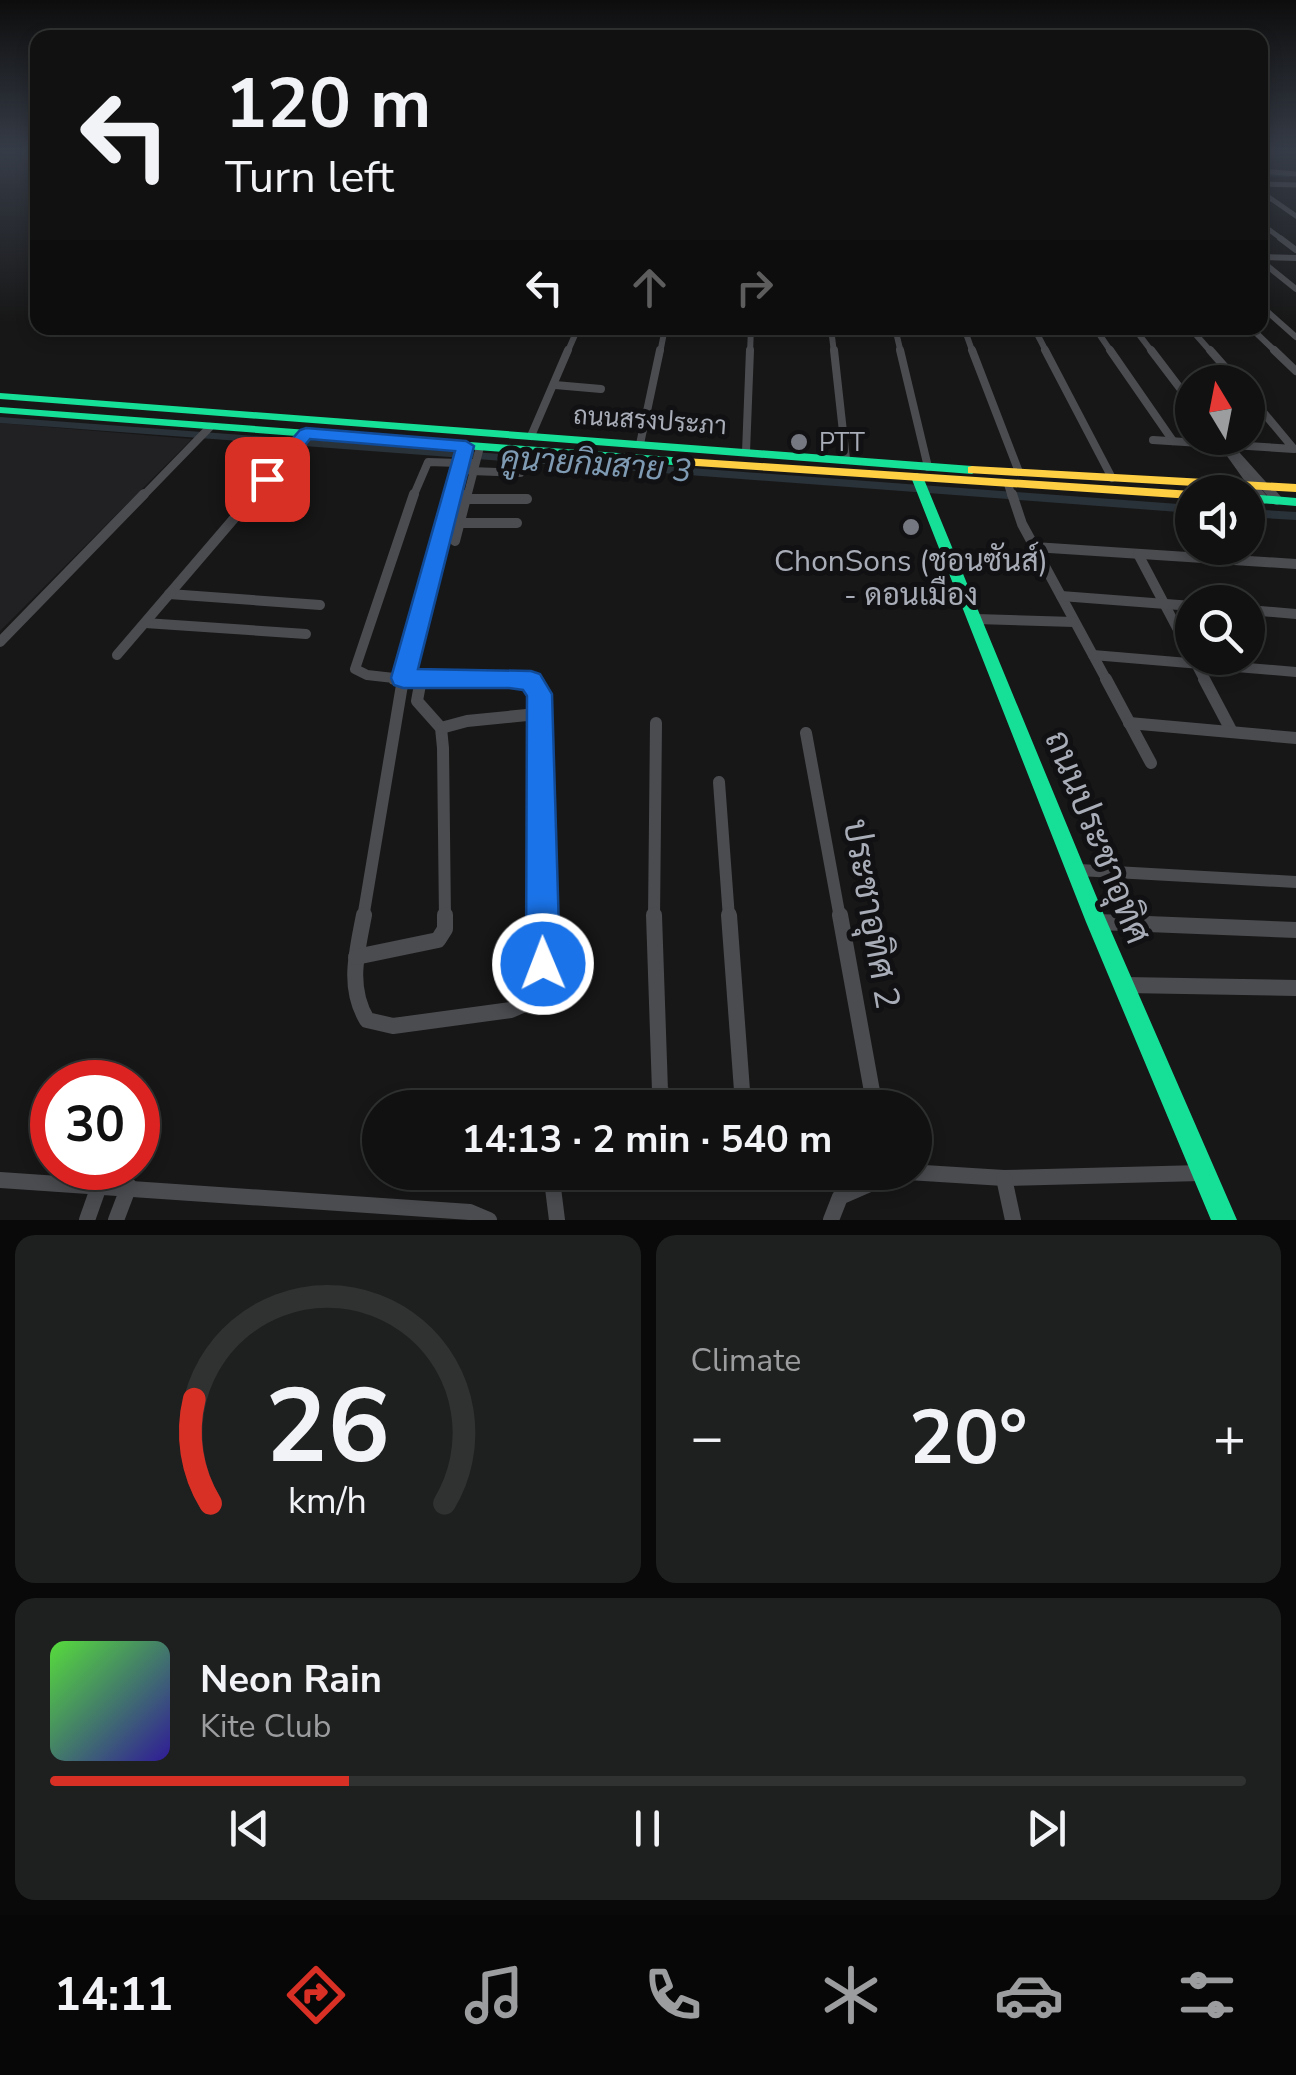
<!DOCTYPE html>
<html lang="en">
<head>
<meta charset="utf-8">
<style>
  :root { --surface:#111; --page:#1e1f1f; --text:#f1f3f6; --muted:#9c9d9f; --line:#303131; --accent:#d93025 }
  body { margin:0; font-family:"Nunito Sans",Sarabun,sans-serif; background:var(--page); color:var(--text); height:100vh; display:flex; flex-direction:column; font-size:38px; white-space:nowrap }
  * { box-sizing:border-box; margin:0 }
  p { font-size:32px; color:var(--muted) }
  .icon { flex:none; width:55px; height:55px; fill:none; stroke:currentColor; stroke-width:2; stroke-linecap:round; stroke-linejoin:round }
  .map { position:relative; height:1220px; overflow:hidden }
  .sheet { display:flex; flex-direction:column; gap:15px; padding:15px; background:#090909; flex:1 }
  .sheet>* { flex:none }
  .top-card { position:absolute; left:30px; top:30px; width:1238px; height:305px; border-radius:20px; box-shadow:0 5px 15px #0003,0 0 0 2px var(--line); background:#111; color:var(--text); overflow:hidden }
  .needle { width:65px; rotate:350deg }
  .fabs { position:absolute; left:1175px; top:365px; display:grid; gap:20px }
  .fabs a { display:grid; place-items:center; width:90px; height:90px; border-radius:50%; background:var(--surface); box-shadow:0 5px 15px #0003,0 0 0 2px var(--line); font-size:50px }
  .speed { position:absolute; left:30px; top:1060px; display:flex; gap:20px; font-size:50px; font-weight:700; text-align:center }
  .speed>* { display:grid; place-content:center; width:130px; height:130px; border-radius:50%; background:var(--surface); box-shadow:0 5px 15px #0003,0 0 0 2px var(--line); line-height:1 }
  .speed .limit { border:15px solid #d22; background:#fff; color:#111 }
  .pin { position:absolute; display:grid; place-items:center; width:85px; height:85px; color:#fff; margin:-42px; border-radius:20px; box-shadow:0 5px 15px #0006 }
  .me { position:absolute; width:110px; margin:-55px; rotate:359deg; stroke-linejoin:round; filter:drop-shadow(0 0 8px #0008) }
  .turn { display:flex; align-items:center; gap:35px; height:210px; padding:0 30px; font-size:45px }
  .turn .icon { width:130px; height:130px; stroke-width:2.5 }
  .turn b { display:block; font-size:70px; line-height:85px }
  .lanes { display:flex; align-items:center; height:95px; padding:0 30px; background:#0003; justify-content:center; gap:50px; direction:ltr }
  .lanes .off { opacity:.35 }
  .big { font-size:75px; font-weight:700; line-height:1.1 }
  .sheet .card { flex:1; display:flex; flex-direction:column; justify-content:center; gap:15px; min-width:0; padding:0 35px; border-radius:20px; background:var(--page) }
  .sheet .dial { align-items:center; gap:0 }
  .dial svg { height:260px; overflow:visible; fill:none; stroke:var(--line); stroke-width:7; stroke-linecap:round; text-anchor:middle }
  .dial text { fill:var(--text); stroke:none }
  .song { display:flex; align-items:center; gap:30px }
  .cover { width:120px; height:120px; border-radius:15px; background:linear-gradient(135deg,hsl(110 70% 55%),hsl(250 70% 35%)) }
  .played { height:10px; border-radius:5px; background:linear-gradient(90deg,var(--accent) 25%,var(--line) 25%) }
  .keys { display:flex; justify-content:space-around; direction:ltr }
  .heat { display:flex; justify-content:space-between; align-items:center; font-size:55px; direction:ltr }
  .sheet .tiles { flex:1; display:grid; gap:15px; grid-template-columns:1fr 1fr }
  .card:last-child { grid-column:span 2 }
  .trip { position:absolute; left:362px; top:1090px; width:570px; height:100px; border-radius:50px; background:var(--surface); box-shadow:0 5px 15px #0003,0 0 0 2px var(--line); font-weight:700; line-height:100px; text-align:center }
  .dock { display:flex; height:160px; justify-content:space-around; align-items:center; background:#070707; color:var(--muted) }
  .dock .icon { width:70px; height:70px }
  .dock .active { color:var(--accent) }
  .dock b { font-size:45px; color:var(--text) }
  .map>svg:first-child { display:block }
  .built { fill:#212124 }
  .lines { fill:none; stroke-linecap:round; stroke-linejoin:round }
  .canal { fill:#2a3239; fill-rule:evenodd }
  .street-far5 { stroke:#4b4c50; stroke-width:5 }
  .street-far4 { stroke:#4b4c50; stroke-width:6 }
  .street-far3 { stroke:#4b4c50; stroke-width:8 }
  .street-far2 { stroke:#4b4c50; stroke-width:10 }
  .street-far1 { stroke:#4b4c50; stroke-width:12 }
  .street { stroke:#4b4c50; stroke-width:16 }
  .fast { fill:#16e098; fill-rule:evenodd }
  .slow { fill:#ffcf43; fill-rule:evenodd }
  .route { fill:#1a73e8; stroke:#114b97; stroke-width:2.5 }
  .poi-dot { fill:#757880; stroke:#111113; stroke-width:4 }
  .labels { text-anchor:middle; stroke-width:10; stroke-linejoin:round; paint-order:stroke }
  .far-street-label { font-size:25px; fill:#a8adb8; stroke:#111113 }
  .far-poi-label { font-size:25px; fill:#a8adb8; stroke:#111113; text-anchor:start }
  .poi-label { font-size:30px; fill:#a8adb8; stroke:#111113 }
  .water-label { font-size:32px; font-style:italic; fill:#7f9bb3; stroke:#111113 }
  .near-street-label { font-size:35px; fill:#a8adb8; stroke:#111113 }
</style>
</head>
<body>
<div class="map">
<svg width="1296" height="1220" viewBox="0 0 1296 1220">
  <rect width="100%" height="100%" fill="#171717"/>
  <!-- built -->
  <polygon class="built" points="0,423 192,439 0,631"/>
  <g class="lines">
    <!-- canal -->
    <g class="canal">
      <polygon points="1260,172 1289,173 1292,175 1289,177 1260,176"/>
      <polygon points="0,417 1192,505 1192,513 0,423"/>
      <polygon points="1248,509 1296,512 1296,520 1248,517"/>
    </g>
    <!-- street-far5 -->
    <g class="street-far5">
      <polyline points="1260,171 1296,174"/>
      <polyline points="1260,184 1296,185"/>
      <polyline points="1260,191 1296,216"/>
      <polyline points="1260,223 1283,240"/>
    </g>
    <!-- street-far4 -->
    <g class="street-far4">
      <polyline points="1280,238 1296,250"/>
      <polyline points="1260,257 1296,258"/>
      <polyline points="1260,260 1296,289"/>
      <polyline points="1260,305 1296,337"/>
      <polyline points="577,328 644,330"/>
      <polyline points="831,328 834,353"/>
      <polyline points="895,328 901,353"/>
      <polyline points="964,328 973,353"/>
      <polyline points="1034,328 1047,353"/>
      <polyline points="1095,328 1112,353"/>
      <polyline points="1134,328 1153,353"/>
      <polyline points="1190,328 1212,353"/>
      <polyline points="1251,328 1277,353"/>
      <polyline points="567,353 578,328"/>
      <polyline points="660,353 665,328"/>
      <polyline points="750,353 751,328"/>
    </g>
    <!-- street-far3 -->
    <g class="street-far3">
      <polyline points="834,350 846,459"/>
      <polyline points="900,350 928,467"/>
      <polyline points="972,350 1019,472"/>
      <polyline points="1045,350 1112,478"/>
      <polyline points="1110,350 1173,441"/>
      <polyline points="1151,350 1192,404"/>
      <polyline points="1210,350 1238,382"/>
      <polyline points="1274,350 1296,371"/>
      <polyline points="555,385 601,389"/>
      <polyline points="531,436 568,350"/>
      <polyline points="1219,438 1261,497"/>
      <polyline points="1153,440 1294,449 1248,394"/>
      <polyline points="640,444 660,350"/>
      <polyline points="1230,448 1274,497"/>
      <polyline points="746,452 750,350"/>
      <polyline points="459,463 473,463"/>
      <polyline points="459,463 465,446"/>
      <polyline points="471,471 520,473"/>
      <polyline points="1008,484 1012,497"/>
      <polyline points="142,497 210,427"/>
      <polyline points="252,497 306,434"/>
      <polyline points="413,497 428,462 459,463"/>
      <polyline points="453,497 459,463"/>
      <polyline points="467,497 480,447"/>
    </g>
    <!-- street-far2 -->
    <g class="street-far2">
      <polyline points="1012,494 1022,524 1107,681"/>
      <polyline points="1259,494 1263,499"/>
      <polyline points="1272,494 1277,500"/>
      <polyline points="466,499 527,499"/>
      <polyline points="459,523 517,523"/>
      <polyline points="455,541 467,494"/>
      <polyline points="1034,547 1296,564"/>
      <polyline points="1138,554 1205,681"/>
      <polyline points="169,594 320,605"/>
      <polyline points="1061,596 1192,606"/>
      <polyline points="1248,610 1296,614"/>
      <polyline points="976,619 1074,622"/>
      <polyline points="145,623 306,634"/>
      <polyline points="0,642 144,494"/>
      <polyline points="117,655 255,494"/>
      <polyline points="1093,655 1296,672"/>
      <polyline points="403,679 531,681"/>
      <polyline points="403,679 367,675 355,669 414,494"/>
      <polyline points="403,679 454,494"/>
    </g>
    <!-- street-far1 -->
    <g class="street-far1">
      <polyline points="394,679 403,679"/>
      <polyline points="403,679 531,681 539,695 543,918"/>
      <polyline points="421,679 417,701 441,728 443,748 445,918"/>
      <polyline points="1106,679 1151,763"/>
      <polyline points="1204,679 1232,732"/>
      <polyline points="1129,723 1296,738"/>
      <polyline points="441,728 467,721 537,714"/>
      <polyline points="806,733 840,918"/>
      <polyline points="719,782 729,918"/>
      <polyline points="1079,870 1296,882"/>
      <polyline points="363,918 403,679"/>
      <polyline points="654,918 656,723"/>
    </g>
    <!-- street -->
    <g class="street">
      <path d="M364,915c-7,37 -17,72 3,105l26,6 118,-16 23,-10 10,-14 -1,-71"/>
      <polyline points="654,915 660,1091 673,1102 875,1106"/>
      <polyline points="729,915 743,1104"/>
      <polyline points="840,915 875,1108"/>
      <polyline points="1098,922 1296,930"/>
      <polyline points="356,957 438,940 445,929 445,915"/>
      <polyline points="1125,985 1296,988"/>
      <polyline points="551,1172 557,1220"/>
      <polyline points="908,1172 1004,1178 1201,1173"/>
      <polyline points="1004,1178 1013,1220"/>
      <polyline points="0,1180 470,1212 489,1220"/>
      <polyline points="87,1220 99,1186"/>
      <polyline points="116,1220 129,1186"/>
      <polyline points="831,1220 840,1197 879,1180"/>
    </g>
    <!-- fast -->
    <g class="fast">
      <polygon points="0,393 972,466 978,470 972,474 0,399"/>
      <polygon points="0,407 685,458 691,462 685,466 0,413"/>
      <polygon points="917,473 923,477 1104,915 1237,1220 1211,1220 1086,922 911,477"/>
      <polygon points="1248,494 1296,498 1296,506 1248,502"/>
    </g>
    <!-- slow -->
    <g class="slow">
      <polygon points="685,458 1192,491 1197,492 1192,492 1192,499 681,465 679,462"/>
      <polygon points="972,466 1296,484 1296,492 968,473 968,467"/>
    </g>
  </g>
  <!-- sky -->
  <linearGradient id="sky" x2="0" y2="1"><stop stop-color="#0d0d0d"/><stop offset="0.47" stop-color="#363c47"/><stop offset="1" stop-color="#363c47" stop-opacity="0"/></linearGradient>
  <rect width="1296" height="322" fill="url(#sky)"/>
  <!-- route -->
  <polygon class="route" points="306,428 466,441 474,446 418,669 531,671 540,674 552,694 560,964 555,975 543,980 531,975 526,964 527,696 523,690 509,688 403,688 394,685 391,678 455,451 310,439 274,483 261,483 261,475 300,430"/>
  <!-- markers -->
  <g class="poi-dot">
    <circle cx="799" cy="442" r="10"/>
    <circle cx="911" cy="527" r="10"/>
  </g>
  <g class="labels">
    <!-- far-street labels -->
    <g class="far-street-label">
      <text transform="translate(650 420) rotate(4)" y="9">ถนนสรงประภา</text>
    </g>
    <!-- far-poi labels -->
    <g class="far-poi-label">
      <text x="819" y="451">PTT</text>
    </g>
    <!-- poi labels -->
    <g class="poi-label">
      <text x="911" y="571">ChonSons (ชอนซันส์)<tspan x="911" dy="34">- ดอนเมือง</tspan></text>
    </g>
    <!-- water labels -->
    <g class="water-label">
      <text transform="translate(596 464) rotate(4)" y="11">คูนายกิมสาย 3</text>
    </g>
    <!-- near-street labels -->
    <g class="near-street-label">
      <text transform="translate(1098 837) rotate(68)" y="12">ถนนประชาอุทิศ</text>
      <text transform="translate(872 914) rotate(80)" y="12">ประชาอุทิศ 2</text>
    </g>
  </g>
</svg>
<div class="fabs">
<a><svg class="needle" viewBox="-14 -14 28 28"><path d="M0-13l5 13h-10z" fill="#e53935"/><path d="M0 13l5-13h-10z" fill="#9c9d9f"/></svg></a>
<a><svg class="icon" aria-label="sound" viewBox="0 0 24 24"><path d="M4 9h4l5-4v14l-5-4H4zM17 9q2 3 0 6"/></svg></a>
<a><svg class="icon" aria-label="search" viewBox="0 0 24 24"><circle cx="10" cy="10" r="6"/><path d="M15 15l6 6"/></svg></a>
</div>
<div class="speed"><div class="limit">30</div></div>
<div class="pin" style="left:267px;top:479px;background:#d93025"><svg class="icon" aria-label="arrive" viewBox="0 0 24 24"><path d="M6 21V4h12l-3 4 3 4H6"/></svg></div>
<svg class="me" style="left:543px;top:964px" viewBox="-20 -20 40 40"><circle r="17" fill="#1a73e8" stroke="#fff" stroke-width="3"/><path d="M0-11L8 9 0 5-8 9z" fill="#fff"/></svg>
<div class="trip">14:13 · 2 min · 540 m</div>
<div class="top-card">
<div class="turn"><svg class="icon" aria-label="left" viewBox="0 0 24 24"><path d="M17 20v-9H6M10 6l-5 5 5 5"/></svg><div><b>120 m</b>Turn left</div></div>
<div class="lanes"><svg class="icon" aria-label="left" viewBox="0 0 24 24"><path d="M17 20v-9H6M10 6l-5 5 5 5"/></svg><svg class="icon off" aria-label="ahead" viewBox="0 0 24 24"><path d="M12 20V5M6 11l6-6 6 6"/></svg><svg class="icon off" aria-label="right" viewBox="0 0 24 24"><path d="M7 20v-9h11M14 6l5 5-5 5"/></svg></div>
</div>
</div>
<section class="sheet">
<div class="tiles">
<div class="card dial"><svg viewBox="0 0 100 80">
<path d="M14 69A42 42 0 1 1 86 69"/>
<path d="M14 69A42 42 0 0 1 9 37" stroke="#d93025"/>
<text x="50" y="56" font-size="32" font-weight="700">26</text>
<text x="50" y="72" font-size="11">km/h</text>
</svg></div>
<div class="card"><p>Climate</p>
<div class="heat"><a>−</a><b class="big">20°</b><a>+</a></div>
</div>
<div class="card">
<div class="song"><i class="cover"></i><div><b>Neon Rain</b><p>Kite Club</p></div></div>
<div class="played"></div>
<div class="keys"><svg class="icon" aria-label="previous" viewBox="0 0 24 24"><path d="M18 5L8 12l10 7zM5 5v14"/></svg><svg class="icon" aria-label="pause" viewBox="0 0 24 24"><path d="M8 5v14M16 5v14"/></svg><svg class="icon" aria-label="next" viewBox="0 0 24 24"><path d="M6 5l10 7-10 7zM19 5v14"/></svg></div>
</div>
</div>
</section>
<nav class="dock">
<b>14:11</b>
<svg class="icon active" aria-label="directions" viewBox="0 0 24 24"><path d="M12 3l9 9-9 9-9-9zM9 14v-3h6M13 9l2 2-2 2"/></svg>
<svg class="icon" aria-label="music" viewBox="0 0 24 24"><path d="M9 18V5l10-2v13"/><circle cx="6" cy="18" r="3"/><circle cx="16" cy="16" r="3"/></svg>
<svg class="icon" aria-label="phone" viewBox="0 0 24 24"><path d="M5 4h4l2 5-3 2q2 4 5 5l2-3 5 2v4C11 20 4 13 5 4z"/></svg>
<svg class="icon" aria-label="climate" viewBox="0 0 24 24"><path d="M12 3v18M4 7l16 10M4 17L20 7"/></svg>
<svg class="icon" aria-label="car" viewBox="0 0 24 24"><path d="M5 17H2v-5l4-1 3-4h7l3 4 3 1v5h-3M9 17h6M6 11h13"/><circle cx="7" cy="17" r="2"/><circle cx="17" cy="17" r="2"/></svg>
<svg class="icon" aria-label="filters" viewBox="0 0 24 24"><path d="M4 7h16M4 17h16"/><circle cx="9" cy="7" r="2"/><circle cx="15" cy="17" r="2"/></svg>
</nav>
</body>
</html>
